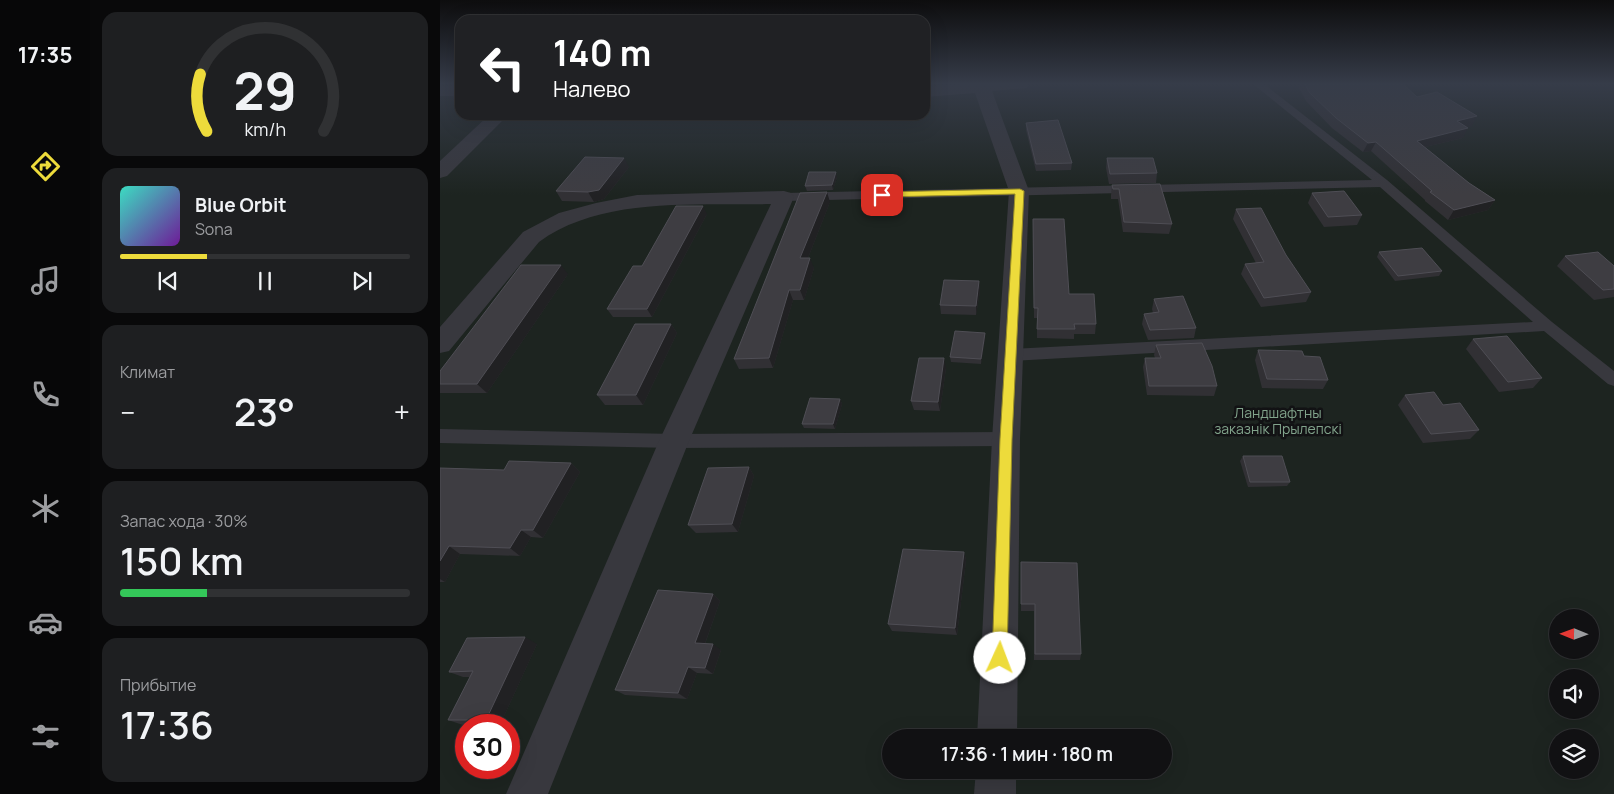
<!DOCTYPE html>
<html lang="ru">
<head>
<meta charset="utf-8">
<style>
  :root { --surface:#111113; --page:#1e1f21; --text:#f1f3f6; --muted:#9c9da0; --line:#303133; --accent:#eddb3b }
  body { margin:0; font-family:Manrope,sans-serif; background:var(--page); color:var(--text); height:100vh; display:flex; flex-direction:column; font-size:19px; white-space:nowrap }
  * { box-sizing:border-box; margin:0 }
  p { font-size:16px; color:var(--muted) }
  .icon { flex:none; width:28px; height:28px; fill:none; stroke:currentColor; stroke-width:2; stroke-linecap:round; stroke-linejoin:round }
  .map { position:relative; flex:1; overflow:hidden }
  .panel { display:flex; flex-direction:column; gap:12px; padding:12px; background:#09090a; width:350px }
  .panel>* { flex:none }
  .top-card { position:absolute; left:15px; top:15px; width:475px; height:105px; border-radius:15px; box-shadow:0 5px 20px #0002,0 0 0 1px var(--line); background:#202124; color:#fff; overflow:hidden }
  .needle { width:32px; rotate:271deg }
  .controls { position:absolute; left:1109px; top:609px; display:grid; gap:10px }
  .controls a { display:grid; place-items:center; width:50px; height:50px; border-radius:50%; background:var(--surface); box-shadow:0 5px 20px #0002,0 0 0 1px var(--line); font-size:25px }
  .speed { position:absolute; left:15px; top:714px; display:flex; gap:10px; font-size:25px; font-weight:700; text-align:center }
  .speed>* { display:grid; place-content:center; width:65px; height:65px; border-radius:50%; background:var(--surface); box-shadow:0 5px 20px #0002,0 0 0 1px var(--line); line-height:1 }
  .speed .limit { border:8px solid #d22; background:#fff; color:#111 }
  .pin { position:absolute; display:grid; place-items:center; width:42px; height:42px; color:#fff; margin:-21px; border-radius:10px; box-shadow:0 2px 8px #0006 }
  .me { position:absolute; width:55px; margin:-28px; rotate:2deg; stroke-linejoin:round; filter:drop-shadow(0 0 4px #0008) }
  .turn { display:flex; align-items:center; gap:18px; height:105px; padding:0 15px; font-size:22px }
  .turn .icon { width:65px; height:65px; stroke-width:2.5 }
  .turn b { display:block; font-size:35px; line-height:42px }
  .big { font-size:38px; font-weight:600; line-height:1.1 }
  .panel .widget { flex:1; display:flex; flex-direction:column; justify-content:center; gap:8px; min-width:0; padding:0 18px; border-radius:15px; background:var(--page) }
  .panel .dial { align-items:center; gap:0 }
  .dial svg { height:130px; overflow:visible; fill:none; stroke:var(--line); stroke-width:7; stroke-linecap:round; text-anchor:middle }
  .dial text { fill:var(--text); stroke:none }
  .song { display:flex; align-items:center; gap:15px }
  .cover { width:60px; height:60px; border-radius:8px; background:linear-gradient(135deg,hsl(170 70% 55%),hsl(280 70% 35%)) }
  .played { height:5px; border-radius:2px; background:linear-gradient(90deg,var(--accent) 30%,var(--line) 30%) }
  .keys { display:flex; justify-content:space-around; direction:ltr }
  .heat { display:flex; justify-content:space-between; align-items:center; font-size:28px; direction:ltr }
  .charge { height:8px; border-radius:4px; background:linear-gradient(90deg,#34c759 30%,var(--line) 0) }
  .trip { position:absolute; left:442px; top:729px; width:290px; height:50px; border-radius:25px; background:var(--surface); box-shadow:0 5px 20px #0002,0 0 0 1px var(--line); font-weight:600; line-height:50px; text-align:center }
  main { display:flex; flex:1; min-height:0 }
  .tab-bar { display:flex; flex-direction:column; width:90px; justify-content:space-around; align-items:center; background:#070708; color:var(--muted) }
  .tab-bar .icon { width:35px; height:35px }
  .tab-bar .selected { color:var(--accent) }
  .tab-bar b { font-size:22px; color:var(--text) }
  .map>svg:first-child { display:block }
  .green { fill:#1d2420; fill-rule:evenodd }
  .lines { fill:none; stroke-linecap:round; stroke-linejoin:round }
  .lane { fill:#38383e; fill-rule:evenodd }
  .street { fill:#38383e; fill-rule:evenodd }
  .wall { fill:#313034 }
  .shaded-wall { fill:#212123 }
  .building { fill:#3e3d42; stroke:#4f4e55 }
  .route { fill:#eddb3b; stroke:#9a8e26 }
  .labels { text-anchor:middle; stroke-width:5; stroke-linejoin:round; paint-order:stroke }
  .park-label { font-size:14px; fill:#81a38b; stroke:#121214 }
</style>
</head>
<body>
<main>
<nav class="tab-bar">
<b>17:35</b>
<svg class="icon selected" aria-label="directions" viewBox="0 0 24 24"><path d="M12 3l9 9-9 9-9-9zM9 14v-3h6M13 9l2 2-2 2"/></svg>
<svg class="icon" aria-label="music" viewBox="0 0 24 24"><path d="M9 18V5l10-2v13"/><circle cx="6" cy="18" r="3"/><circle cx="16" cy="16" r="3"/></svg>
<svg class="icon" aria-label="phone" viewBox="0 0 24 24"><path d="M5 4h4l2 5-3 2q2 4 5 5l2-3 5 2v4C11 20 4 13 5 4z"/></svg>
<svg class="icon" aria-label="climate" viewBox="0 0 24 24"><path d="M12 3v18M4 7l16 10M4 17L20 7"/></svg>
<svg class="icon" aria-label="car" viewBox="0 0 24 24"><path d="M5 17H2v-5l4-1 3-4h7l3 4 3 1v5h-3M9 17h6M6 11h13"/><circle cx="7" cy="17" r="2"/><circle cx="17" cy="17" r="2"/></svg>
<svg class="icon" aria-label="filters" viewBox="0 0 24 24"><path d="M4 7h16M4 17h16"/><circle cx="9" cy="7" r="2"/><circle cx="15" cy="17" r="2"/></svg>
</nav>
<section class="panel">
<div class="widget dial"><svg viewBox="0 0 100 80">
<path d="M14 69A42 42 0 1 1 86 69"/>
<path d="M14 69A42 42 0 0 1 10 34" stroke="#eddb3b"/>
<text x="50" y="56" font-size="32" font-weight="700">29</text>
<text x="50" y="72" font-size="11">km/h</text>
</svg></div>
<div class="widget">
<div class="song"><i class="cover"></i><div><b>Blue Orbit</b><p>Sona</p></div></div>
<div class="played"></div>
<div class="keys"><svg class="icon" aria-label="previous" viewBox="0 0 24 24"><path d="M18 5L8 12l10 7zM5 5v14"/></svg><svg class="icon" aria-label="pause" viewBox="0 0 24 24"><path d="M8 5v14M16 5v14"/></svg><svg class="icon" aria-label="next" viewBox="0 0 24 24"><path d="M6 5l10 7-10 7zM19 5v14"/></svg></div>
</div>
<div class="widget"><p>Климат</p>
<div class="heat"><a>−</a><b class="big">23°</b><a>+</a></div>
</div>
<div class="widget"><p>Запас хода · 30%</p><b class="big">150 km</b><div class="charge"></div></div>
<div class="widget"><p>Прибытие</p><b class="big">17:36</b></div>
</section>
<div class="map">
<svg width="1174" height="794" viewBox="0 0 1174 794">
  <rect width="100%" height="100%" fill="#171719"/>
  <!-- green -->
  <path class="green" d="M0,84h20v31h465v-31h689v710h-1174zM1118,618h32v32h-32zM1118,678h32v32h-32zM26,725h43v43h-43zM451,738h273v32h-273zM1118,738h32v32h-32z"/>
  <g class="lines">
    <!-- lane -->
    <g class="lane">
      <polygon points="813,84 824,84 947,180 1112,322 1174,371 1174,386 1168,384 1104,331 571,361 566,359 563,355 566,351 571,349 1093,322 940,187 344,201 338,197 344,193 932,180"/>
      <polygon points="0,429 234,434 566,432 572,434 575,439 572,444 566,446 234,448 0,443"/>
    </g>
    <!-- street -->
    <g class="street">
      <polygon points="519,84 589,84 587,88 552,91 589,191 580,439 577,738 537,738 552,439 569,191 535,93 485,97 485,87"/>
      <rect x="0" y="86" width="20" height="10"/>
      <polygon points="49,115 68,115 7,176 0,178 0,161"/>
      <path d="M344,191l7,2 3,4 -105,244 -141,353h-42l153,-353 112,-237c-75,2 -169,-8 -232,38l-90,109 -9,2v-26l83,-95 36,-19 37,-10 41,-8z"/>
      <polygon points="536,770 576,770 576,794 534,794"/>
    </g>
  </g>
  <!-- wall -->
  <g class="wall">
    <polygon points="857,84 963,84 977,97 1032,126 1026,127 1023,138 985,147 1029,183 1055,200 1048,210 1008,220 985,201 985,200 931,151 923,152 892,128 866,101"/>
    <polygon points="586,123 632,163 631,170 596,171 586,130"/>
    <polygon points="667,158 717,173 716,183 669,184 666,168"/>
    <polygon points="189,167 164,199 154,202 122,201 116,191"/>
    <polygon points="397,177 393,190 367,191 365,186"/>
    <polygon points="720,184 732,224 729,234 683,232 678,199 671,199 671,195 672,185"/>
    <polygon points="872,193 922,215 917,225 884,227 868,203"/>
    <polygon points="390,202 368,258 374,268 364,300 353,300 333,368 299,369 294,359"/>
    <polygon points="796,209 871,292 866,302 821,307 801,274 805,264 816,263 793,219"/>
    <polygon points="267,214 212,317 173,317 167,309"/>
    <polygon points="593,219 629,294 656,324 655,334 634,334 634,339 597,338 597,318 594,318"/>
    <polygon points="939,252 1002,271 999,276 955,281 937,257"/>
    <polygon points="1125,256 1174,266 1174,297 1154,300 1117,266"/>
    <polygon points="128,274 47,393 0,393 0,371"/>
    <polygon points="539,281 540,291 536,315 501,314 500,305"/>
    <polygon points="714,299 756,328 754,338 708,340 702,324 704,314 713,313 712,309"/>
    <polygon points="231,324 237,333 203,405 165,405 157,395"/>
    <polygon points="545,333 545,338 541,364 511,362 510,357"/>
    <polygon points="1033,339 1102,378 1093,388 1059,392 1026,349"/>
    <polygon points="716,345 777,386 774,396 707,395 703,367 705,358 715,358 714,355"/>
    <polygon points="818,350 888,380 883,389 822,388 815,360"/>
    <polygon points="506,368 500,411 474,410 471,401"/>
    <polygon points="965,395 1003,405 1039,430 1030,439 983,443 958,405"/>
    <polygon points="400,399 402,404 395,429 364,428 362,424"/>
    <polygon points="803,456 850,482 847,486 808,487 800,461"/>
    <polygon points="131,463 140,472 103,538 91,537 80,556 20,554 5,582 0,582 0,468 64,470"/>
    <polygon points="309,467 314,476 298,532 256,533 248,525"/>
    <polygon points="524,552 526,560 517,635 452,631 448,624"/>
    <polygon points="581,562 641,654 640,660 594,660 594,611 581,611"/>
    <polygon points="273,594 280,601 265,644 281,650 273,674 257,673 247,699 185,695 175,690"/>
    <polygon points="97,644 60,725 23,725 8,720 30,677 23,677 9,672"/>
  </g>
  <!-- shaded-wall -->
  <g class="shaded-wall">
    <polygon points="1037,116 1032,126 1011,131 1017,121"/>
    <polygon points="1028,128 1023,138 972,150 977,141"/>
    <polygon points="936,142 931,151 923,152 928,143"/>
    <polygon points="184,158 189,167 164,199 154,202 148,192"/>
    <polygon points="396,172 397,177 393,190 392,185"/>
    <polygon points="387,192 390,202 364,268 360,258"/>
    <polygon points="1055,200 1048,210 1008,220 1014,210"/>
    <polygon points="263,206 267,214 212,317 207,309"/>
    <polygon points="370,258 374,268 364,300 360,290"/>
    <polygon points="121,265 128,274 47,393 37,384"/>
    <polygon points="539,281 540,291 536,315 536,306"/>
    <polygon points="349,290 353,300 333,368 329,358"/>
    <polygon points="231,324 237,333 203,405 196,395"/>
    <polygon points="545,333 545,338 541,364 541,359"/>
    <polygon points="504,358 506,368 500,411 498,402"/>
    <polygon points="400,399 402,404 395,429 393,424"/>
    <polygon points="131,463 140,472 103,538 93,530"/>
    <polygon points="309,467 314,476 298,532 292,524"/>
    <polygon points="81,530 91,537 80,556 70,548"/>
    <polygon points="9,546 20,554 5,582 0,579 0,561"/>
    <polygon points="524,552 526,560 517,635 515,628"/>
    <polygon points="273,594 280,601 263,649 255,643"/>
    <polygon points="85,637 97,644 60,725 46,720"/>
    <polygon points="273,644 281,650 273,674 265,668"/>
    <polygon points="248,667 257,673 247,699 238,693"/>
  </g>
  <!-- building -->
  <g class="building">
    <polygon points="865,84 963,84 977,97 997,92 1037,116 1017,121 1028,128 977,141 1029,183 1055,200 1014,210 990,192 992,191 936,142 928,143 896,118 869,92"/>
    <polygon points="618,120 632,163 596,164 586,123"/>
    <polygon points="145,157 184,158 159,190 148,192 116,191"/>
    <polygon points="667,158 713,158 717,173 670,174"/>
    <polygon points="369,172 396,172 392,185 365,186"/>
    <polygon points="720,184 732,224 684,222 679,189 673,189 672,185"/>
    <polygon points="904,191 922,215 888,217 872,193"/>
    <polygon points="387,192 360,258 370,258 360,290 349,290 329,358 294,359 360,193"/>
    <polygon points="236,206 263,206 207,309 167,309 193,266 202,266"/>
    <polygon points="821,208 846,255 871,292 824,298 805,264 824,262 796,209"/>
    <polygon points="593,219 624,219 629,294 654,294 656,324 634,324 635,329 597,329 598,308 594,308"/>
    <polygon points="982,248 1002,271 958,276 939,252"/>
    <polygon points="1158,252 1174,266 1174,289 1163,290 1125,256"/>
    <polygon points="81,265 121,265 37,384 0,384 0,371"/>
    <polygon points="504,280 539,281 536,306 500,305"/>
    <polygon points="743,296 756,328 710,330 704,314 719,312 714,299"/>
    <polygon points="195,324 231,324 196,395 157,395"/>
    <polygon points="515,331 545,333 541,359 510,357"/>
    <polygon points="1067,336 1102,378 1068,382 1033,339"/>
    <polygon points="762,343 772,366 777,386 709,386 705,358 721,358 716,345"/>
    <polygon points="818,350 862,351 864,356 880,357 888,380 827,379"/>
    <polygon points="479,358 504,358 498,402 471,401"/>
    <polygon points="994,392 1003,405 1020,403 1039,430 991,434 965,395"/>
    <polygon points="370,398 400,399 393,424 362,424"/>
    <polygon points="803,456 842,456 850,482 810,482"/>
    <polygon points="69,461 131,463 93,530 81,530 70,548 9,546 0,561 0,468 64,470"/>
    <polygon points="309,467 292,524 248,525 268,468"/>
    <polygon points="463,549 524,552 515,628 448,624"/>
    <polygon points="581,562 637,563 641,654 595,654 595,604 581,604"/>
    <polygon points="218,590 273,594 255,643 273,644 265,668 248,667 238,693 175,690"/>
    <polygon points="85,637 46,720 8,720 33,671 9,672 27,638"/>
  </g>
  <!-- sky -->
  <linearGradient id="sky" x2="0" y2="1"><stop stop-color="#0d0d0e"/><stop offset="0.43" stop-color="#363c49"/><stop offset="1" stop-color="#363c49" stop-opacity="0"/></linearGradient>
  <rect width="1174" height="195" fill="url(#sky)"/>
  <!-- route -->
  <polygon class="route" points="580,189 584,191 572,439 567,658 565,663 560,666 554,663 552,658 560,439 575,194 442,197 438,195 442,192"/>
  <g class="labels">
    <!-- park labels -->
    <g class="park-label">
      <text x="838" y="418">Ландшафтны<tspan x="838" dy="16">заказнік Прылепскі</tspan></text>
    </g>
  </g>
</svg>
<div class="controls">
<a><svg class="needle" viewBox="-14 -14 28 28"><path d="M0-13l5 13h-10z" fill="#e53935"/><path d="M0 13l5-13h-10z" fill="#9c9da0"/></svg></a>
<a><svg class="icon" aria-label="sound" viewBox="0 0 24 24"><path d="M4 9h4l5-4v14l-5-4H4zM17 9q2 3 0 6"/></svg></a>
<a><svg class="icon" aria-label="layers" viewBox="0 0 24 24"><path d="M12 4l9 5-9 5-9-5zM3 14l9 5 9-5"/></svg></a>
</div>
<div class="speed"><div class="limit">30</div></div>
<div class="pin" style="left:442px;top:195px;background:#d93025"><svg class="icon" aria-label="arrive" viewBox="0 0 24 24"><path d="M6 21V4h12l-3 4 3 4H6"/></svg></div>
<svg class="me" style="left:560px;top:658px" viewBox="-20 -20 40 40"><circle r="19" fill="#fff"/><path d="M0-13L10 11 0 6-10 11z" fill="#eddb3b"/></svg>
<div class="trip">17:36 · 1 мин · 180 m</div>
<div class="top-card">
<div class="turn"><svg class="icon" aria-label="left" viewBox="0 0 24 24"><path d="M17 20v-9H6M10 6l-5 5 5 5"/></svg><div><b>140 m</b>Налево</div></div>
</div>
</div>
</main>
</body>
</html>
